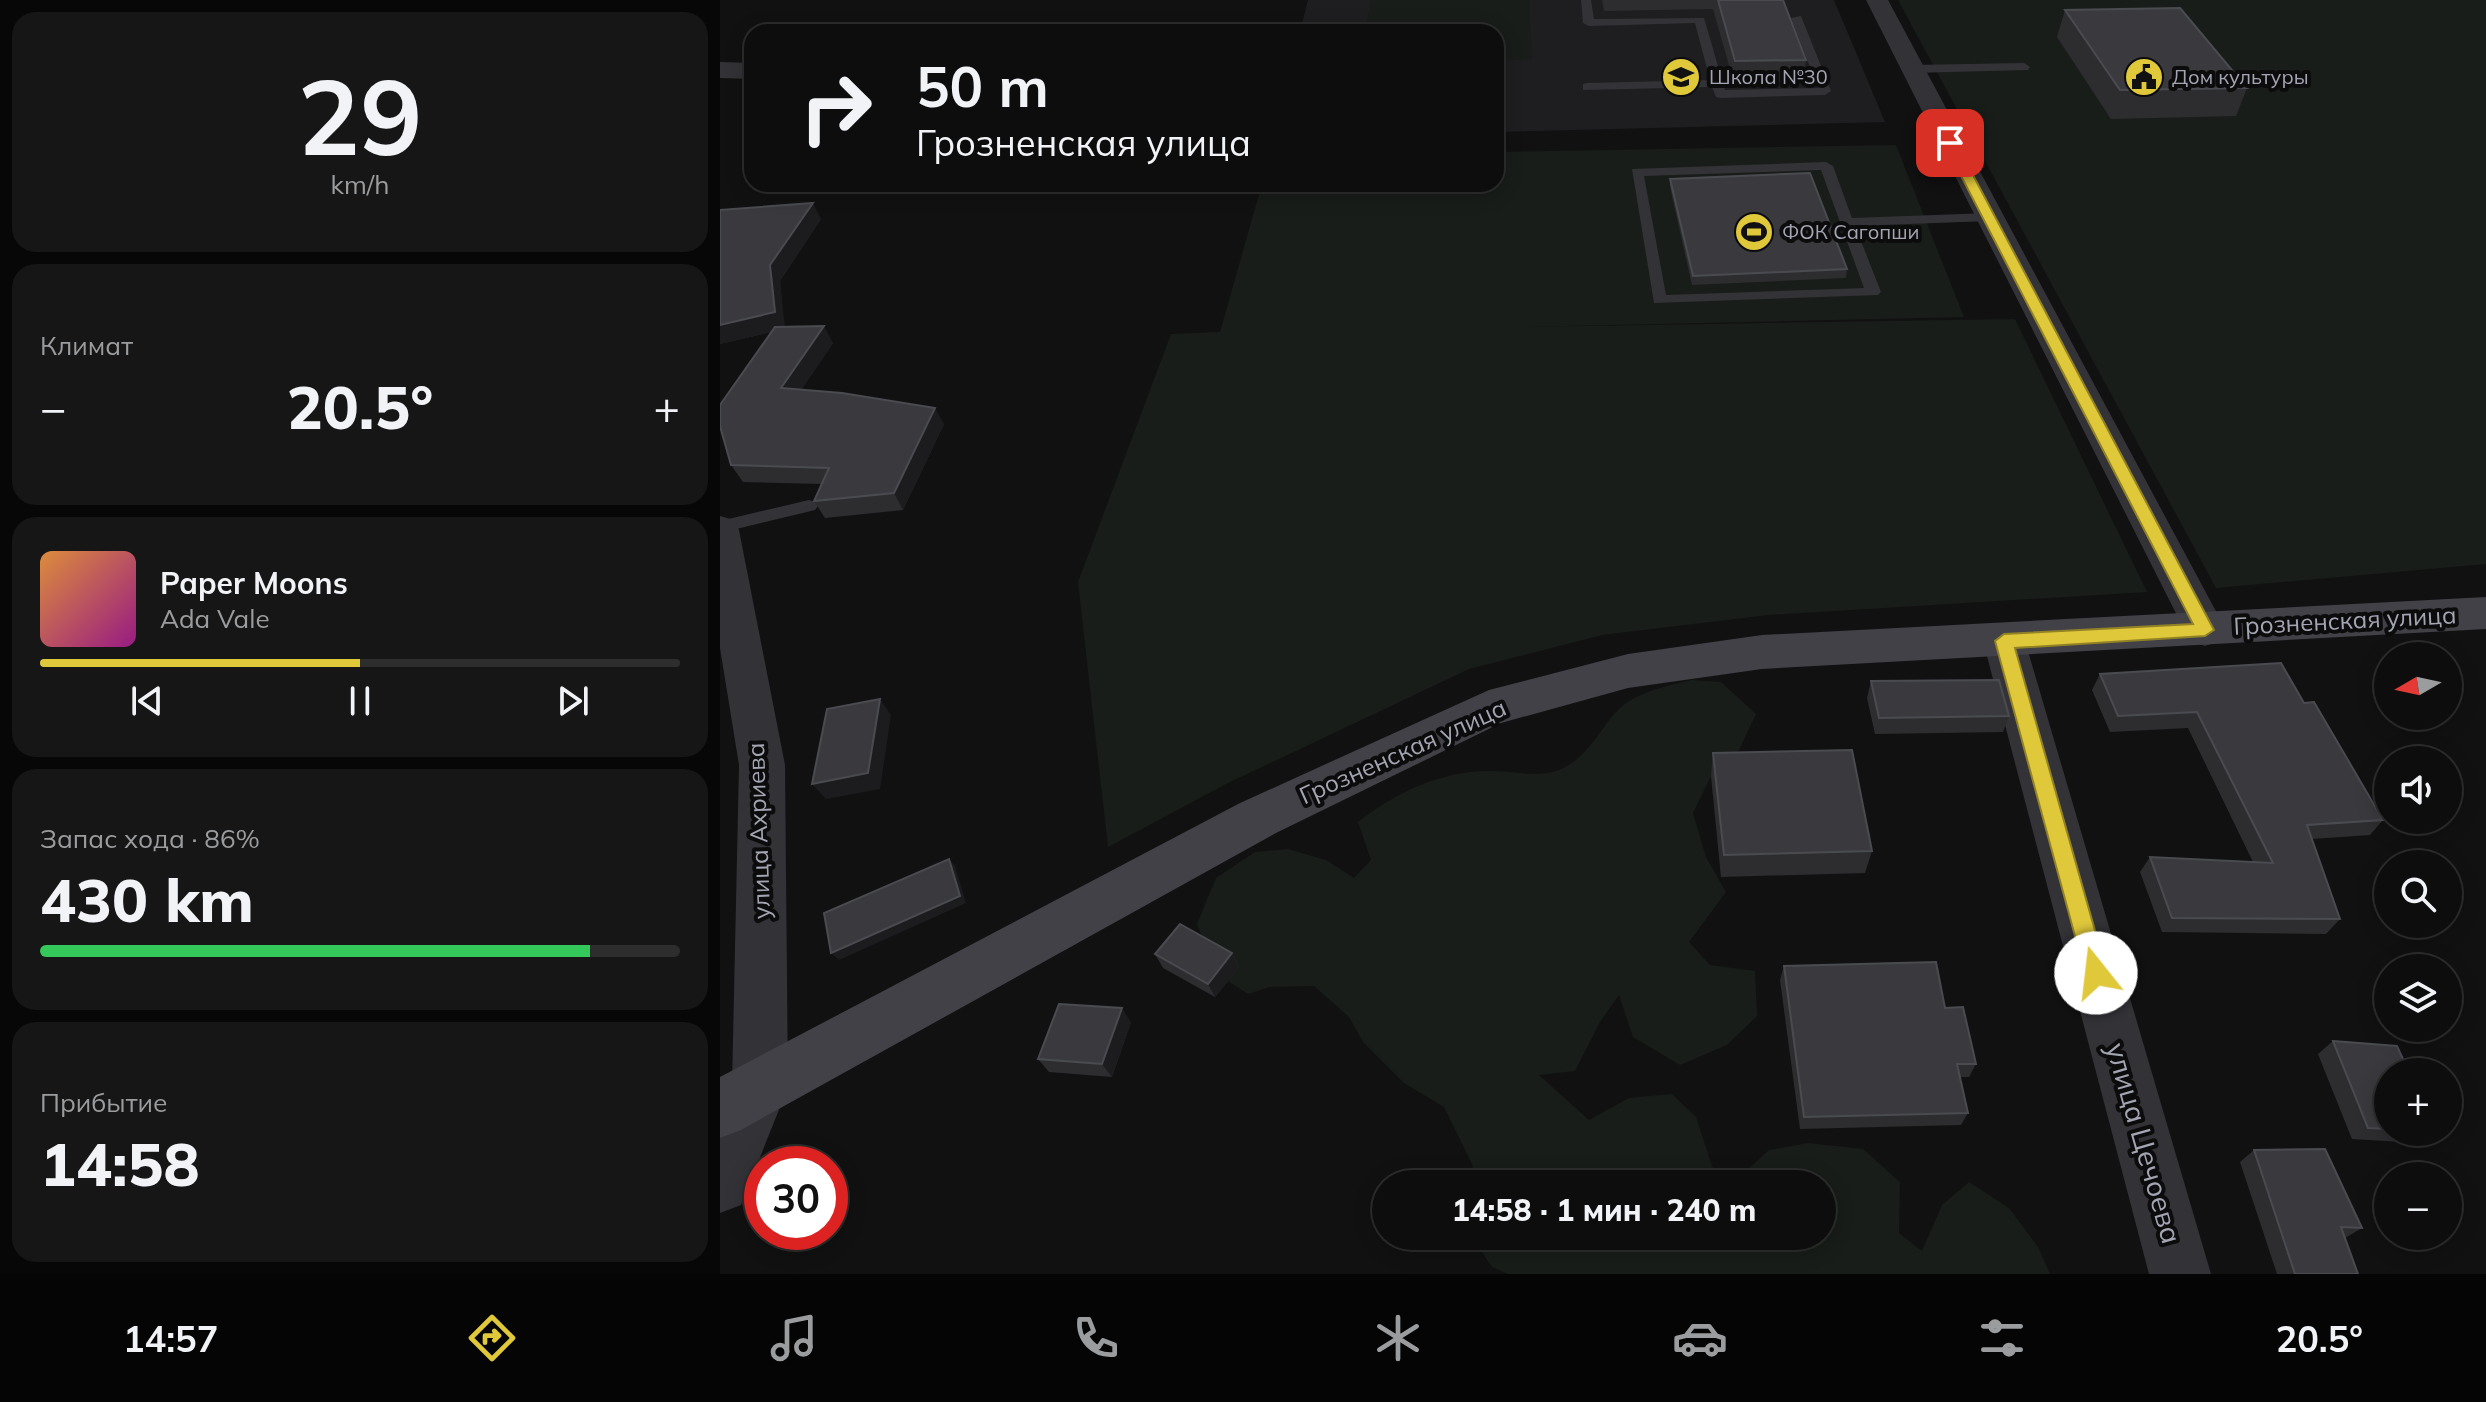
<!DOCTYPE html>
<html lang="ru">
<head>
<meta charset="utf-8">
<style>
  :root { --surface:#0d0d0e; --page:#161617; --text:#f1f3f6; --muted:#9a9c9e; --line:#2d2d2e; --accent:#e0c83b }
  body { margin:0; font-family:Mulish,sans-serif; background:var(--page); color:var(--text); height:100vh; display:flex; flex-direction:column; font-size:30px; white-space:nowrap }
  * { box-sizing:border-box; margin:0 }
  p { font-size:26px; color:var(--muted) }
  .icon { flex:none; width:44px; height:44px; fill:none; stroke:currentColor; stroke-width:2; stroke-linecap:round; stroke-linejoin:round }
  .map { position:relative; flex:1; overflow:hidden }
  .details { display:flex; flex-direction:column; gap:12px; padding:12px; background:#070708; width:720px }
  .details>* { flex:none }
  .hud { position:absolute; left:24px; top:24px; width:760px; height:168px; border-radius:24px; box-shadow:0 4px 20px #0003,0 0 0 2px var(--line); background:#0d0d0e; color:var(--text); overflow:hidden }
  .needle { width:52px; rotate:261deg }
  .fabs { position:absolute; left:1654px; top:642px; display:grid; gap:16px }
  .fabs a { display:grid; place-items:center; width:88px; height:88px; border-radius:50%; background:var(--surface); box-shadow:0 4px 20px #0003,0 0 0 2px var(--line); font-size:40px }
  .speed { position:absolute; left:24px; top:1146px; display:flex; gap:16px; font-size:40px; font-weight:700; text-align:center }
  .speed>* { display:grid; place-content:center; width:104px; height:104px; border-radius:50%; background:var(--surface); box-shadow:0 4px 20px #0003,0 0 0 2px var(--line); line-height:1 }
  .speed .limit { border:12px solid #d22; background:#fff; color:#111 }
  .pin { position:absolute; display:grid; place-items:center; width:68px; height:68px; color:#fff; margin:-34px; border-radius:16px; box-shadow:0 4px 12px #0006 }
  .me { position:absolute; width:88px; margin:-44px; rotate:344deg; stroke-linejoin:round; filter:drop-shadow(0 0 6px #0008) }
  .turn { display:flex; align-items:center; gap:28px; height:168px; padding:0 40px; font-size:36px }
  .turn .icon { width:104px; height:104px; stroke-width:2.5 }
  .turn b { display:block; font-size:56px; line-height:68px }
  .big { font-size:60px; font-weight:800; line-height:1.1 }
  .details .tile { flex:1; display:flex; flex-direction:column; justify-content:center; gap:12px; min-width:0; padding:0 28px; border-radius:24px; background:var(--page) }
  .details .dial { align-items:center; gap:0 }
  .dial b { font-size:104px; line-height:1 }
  .song { display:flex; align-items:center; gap:24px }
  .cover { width:96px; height:96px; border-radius:12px; background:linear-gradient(135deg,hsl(30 70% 55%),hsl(310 70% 35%)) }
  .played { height:8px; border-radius:4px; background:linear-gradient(90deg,var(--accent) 50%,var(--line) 50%) }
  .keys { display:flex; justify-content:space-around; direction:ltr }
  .heat { display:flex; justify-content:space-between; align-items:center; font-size:44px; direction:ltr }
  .charge { height:12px; border-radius:6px; background:linear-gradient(90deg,#34c759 86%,var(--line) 0) }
  .trip { position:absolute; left:652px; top:1170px; width:464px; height:80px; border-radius:40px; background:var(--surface); box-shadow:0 4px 20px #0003,0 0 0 2px var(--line); font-weight:800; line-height:80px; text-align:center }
  .menu { display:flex; height:128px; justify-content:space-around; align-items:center; background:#050506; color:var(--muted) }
  .menu .icon { width:56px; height:56px }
  .menu .current { color:var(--accent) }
  .menu b { font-size:36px; color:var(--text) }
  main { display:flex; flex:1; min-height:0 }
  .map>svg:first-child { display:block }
  .built { fill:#1e1d1f }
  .green { fill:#181d19 }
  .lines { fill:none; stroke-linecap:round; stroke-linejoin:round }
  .lane { fill:#333237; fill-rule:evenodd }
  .street { fill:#333237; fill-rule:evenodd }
  .secondary { fill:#414147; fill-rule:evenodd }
  .wall { fill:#2d2d30 }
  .shaded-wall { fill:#1c1c1e }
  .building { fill:#3a3a3e; stroke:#4a4b50; stroke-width:2 }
  .route { fill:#e0c83b; stroke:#928226; stroke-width:2 }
  .labels { text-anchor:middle; stroke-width:8; stroke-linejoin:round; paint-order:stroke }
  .far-poi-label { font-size:20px; fill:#a4a5b2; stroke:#0c0c0d; text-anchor:start }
  .street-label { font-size:24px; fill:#a4a5b2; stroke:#0c0c0d }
  .near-street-label { font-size:28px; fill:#a4a5b2; stroke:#0c0c0d }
</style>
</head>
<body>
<main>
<section class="details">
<div class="tile dial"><b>29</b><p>km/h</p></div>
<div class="tile"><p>Климат</p>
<div class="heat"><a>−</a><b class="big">20.5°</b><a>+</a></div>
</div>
<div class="tile">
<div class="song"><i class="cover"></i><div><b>Paper Moons</b><p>Ada Vale</p></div></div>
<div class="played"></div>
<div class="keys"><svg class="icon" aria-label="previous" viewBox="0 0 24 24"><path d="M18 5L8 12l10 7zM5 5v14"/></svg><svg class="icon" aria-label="pause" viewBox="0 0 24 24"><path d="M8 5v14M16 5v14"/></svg><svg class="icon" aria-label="next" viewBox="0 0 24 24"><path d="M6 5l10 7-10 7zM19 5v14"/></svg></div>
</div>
<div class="tile"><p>Запас хода · 86%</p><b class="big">430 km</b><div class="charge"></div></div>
<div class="tile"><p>Прибытие</p><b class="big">14:58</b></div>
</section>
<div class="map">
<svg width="1766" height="1274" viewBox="0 0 1766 1274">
  <rect width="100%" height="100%" fill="#111112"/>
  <!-- built -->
  <polygon class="built" points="588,0 1114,0 1165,122 776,132 776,32 580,32"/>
  <!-- green -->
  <g class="green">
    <polygon points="651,0 809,0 812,59 776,60 776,32 645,32"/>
    <polygon points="1178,0 1766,0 1766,564 1496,588"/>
    <polygon points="1176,145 1244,317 802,327 1295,319 1427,592 1048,615 882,635 749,669 508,783 388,847 358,582 451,334 500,332 542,184 776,184 776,152"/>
    <path d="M971,680l30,2 35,32 -17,36 -28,26 -18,37 13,44 20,35 -37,50 21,23 45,6 2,45 -30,29 -47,20 -47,-28 -14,-42 -19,27 -25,49 -36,4 50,45 40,-22 43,-4 24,23 16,49 14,18h-258l5,-18 -29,-59 -40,-24 -41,-41 -14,-25 -35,-31 -44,1 -22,7 -31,-20 -20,-50 19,-46 39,-26 33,-3 38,11 28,18 17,-18 -13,-38c38,-30 85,-52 134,-51 22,0 45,7 67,-1 30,-13 38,-38 59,-60 18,-18 49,-24 73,-30z"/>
    <polygon points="1088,1143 1143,1149 1180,1182 1179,1233 1202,1251 1222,1205 1249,1182 1289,1208 1318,1247 1330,1274 788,1274 772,1267 751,1236 1102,1236 1102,1184 1012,1184 1049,1150"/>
  </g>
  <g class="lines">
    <!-- lane -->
    <g class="lane">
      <polygon points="861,0 871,0 874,19 984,18 1005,90 1098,88 1071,18 1081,16 1111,91 1105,95 1000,98 996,97 992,87 863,90 863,84 867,83 990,80 975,23 869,26 863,23"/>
      <polygon points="1304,63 1310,67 1308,70 1191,73 1185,69 1191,65"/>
      <path d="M1106,162l7,4 19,52 137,-5 7,4 -7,4 -134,5 26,66 -3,3 -224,8 -22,-134zM1101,170l43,118 -198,7 -22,-119z"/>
      <polygon points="89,500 95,502 98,506 95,510 0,533 0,521"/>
    </g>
    <!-- street -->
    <g class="street">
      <polygon points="1146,0 1168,0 1506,630 1500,641 1485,646 1470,641"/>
      <polygon points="0,62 32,63 32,79 0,78"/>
      <polygon points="0,516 14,520 19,530 65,765 68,1087 21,1205 0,1213 0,1115 12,1086 19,765 0,648"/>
      <polygon points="1284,625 1299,630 1305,641 1491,1274 1429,1274 1263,641 1269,630"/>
    </g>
    <!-- secondary -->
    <polygon class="secondary" points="1766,597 1766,629 1042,669 908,688 781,723 556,833 21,1130 0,1138 0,1077 520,803 769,690 908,654 1042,635"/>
  </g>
  <!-- wall -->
  <g class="wall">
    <polygon points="882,0 1063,0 1086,60 1083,82 1014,83 993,9 884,11"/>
    <polygon points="1345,10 1527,88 1516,116 1391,119 1337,37"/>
    <polygon points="950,179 1127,269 1126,278 972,285 950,187"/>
    <polygon points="0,210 101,219 60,281 64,326 113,343 81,390 224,424 183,510 105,518 94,501 101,484 23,482 11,465 51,332 0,344"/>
    <polygon points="1380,674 1584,703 1663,820 1650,835 1592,839 1620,919 1606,934 1442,932 1420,872 1430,857 1533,862 1468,728 1390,732 1372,690"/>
    <polygon points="1151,681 1289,716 1283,732 1155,734 1147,698"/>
    <polygon points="993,753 1152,851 1145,873 1001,877 991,776"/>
    <polygon points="512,953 519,967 495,997 443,968 435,954"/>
    <polygon points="1064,966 1225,1008 1256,1064 1249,1077 1240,1077 1248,1113 1241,1125 1080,1129 1060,980"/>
    <polygon points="411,1022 392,1077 329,1072 318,1059"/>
    <polygon points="1613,1041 1668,1072 1668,1132 1716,1132 1699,1143 1632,1139 1598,1054"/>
    <polygon points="1534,1150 1642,1228 1625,1238 1638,1274 1557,1274 1520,1162"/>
  </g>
  <!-- shaded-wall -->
  <g class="shaded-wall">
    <polygon points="93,203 101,219 60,281 65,329 0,344 0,325 50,265"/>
    <polygon points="104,326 113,343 71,405 61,388"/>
    <polygon points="215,408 224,424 183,510 174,493"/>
    <polygon points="160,699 171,715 160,789 106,799 92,784"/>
    <polygon points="229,859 235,866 246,903 119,960 111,953"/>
    <polygon points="512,953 519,967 495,997 488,984"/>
    <polygon points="402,1008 411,1022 392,1077 382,1064"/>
  </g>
  <!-- building -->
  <g class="building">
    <polygon points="998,0 1063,0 1086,60 1015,61"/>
    <polygon points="1460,8 1527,88 1400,90 1345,10"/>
    <polygon points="321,25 414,28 411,32 314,32"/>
    <polygon points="1090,173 1127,269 973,276 950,179"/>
    <polygon points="93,203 50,265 55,312 0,325 0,210"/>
    <polygon points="104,326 61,388 122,393 215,408 174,493 94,501 109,468 11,465 0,426 0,405 55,327"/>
    <polygon points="1561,663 1584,703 1594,702 1663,820 1587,825 1620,919 1452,918 1430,857 1553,863 1477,712 1398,716 1380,674"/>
    <polygon points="1279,680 1289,716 1159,718 1151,681"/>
    <polygon points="160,699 148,773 92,784 107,709"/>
    <polygon points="1132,750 1152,851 1004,855 993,753"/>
    <polygon points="229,859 240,896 111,953 104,913"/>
    <polygon points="460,924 512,953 488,984 435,954"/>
    <polygon points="1216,962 1225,1008 1243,1007 1256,1064 1237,1064 1248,1113 1084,1117 1064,966"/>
    <polygon points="339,1004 402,1008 382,1064 318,1059"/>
    <polygon points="1613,1041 1677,1046 1689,1072 1668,1072 1668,1129 1648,1128"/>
    <polygon points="1605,1149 1642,1228 1621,1227 1638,1274 1575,1274 1534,1150"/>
  </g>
  <!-- route -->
  <polygon class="route" points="1230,140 1236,143 1494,630 1485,636 1295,648 1387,973 1384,980 1376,983 1368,980 1365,973 1275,641 1284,634 1473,624 1224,143"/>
  <!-- icons -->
  <defs>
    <g id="school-disc" transform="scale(2)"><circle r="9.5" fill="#e0c83b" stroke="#0c0c0d"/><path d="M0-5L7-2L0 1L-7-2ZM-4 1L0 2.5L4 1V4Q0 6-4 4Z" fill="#111"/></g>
    <g id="civic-disc" transform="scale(2)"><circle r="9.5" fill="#e0c83b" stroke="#0c0c0d"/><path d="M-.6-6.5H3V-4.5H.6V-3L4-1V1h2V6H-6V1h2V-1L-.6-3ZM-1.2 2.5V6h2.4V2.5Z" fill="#111"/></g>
    <g id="stadium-disc" transform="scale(2)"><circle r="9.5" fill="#e0c83b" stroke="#0c0c0d"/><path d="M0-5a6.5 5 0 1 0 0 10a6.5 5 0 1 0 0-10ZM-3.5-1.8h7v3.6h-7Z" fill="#111"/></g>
  </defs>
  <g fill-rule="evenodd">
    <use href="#school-disc" x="961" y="77"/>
    <use href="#civic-disc" x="1424" y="77"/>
    <use href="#stadium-disc" x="1034" y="232"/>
  </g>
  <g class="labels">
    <!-- far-poi labels -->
    <g class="far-poi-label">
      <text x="989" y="84">Школа №30</text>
      <text x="1452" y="84">Дом культуры</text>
      <text x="1062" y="239">ФОК Сагопши</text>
    </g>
    <!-- street labels -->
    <g class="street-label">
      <text transform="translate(1625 621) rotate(-3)" y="8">Грозненская улица</text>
      <text transform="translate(683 752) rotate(-24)" y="8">Грозненская улица</text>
      <text transform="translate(39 831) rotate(-92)" y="8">улица Ахриева</text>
    </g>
    <!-- near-street labels -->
    <g class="near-street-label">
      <text transform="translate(1424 1143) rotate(74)" y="10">улица Цечоева</text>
    </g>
  </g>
</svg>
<div class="fabs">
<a><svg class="needle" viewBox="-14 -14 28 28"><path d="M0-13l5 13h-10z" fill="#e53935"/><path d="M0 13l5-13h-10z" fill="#9a9c9e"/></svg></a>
<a><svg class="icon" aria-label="sound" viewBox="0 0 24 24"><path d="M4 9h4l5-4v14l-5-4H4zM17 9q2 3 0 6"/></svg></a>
<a><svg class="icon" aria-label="search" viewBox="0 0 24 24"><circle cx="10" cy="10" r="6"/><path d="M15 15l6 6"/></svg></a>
<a><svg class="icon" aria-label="layers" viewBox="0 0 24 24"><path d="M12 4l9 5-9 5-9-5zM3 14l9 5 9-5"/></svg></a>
<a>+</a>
<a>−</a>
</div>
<div class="speed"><div class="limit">30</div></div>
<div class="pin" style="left:1230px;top:143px;background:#d93025"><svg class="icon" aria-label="arrive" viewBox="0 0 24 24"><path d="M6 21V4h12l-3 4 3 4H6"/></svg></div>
<svg class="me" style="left:1376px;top:973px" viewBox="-20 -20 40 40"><circle r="19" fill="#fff"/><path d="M0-13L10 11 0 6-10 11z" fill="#e0c83b"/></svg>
<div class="trip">14:58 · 1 мин · 240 m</div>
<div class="hud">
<div class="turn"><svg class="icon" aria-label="right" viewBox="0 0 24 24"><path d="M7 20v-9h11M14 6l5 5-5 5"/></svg><div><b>50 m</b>Грозненская улица</div></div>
</div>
</div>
</main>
<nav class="menu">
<b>14:57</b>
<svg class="icon current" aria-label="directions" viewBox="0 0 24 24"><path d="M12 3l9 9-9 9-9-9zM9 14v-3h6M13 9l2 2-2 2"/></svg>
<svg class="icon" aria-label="music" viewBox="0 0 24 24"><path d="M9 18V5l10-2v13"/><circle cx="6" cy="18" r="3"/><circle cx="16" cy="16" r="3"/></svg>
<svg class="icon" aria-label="phone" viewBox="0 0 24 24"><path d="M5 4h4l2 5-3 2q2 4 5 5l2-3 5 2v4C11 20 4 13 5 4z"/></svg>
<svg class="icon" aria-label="climate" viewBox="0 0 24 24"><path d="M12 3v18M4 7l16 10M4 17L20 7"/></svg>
<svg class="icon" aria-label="car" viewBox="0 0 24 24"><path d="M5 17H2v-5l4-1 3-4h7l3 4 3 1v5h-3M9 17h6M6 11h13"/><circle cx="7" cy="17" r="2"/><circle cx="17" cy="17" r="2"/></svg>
<svg class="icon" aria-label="filters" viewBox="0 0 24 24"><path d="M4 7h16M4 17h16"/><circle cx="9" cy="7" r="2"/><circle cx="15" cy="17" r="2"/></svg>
<b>20.5°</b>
</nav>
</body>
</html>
